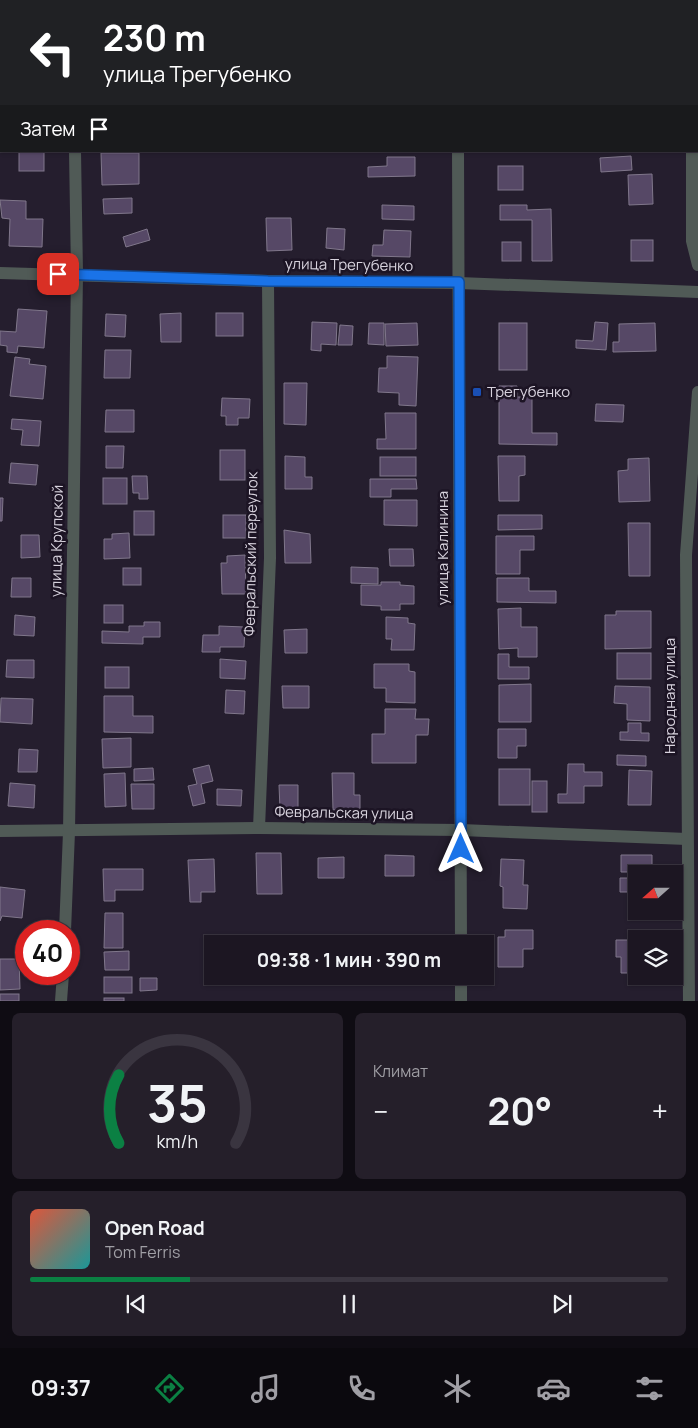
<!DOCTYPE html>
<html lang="ru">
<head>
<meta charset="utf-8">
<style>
  :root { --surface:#1c1622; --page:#251f2a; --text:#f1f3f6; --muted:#a09fa5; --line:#3a3540; --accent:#0b8043 }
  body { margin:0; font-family:Manrope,sans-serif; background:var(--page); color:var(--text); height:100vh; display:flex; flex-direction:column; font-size:19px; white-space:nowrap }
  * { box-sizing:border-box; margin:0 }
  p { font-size:16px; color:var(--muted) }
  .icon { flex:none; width:28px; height:28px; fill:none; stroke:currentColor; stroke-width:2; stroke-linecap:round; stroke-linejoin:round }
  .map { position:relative; height:1001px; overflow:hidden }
  .side { display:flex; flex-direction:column; gap:12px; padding:12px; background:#0f0c13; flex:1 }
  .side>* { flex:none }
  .top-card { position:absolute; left:0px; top:0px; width:699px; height:152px; box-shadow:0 1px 4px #0004,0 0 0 1px var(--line); background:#202124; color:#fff; overflow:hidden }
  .needle { width:32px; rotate:249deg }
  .fabs { position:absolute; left:628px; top:865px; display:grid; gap:10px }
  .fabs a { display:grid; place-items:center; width:55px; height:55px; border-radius:0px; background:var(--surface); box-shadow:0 1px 4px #0004,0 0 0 1px var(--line); font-size:25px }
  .speed { position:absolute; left:15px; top:920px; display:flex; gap:10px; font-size:25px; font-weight:700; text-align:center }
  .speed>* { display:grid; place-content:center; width:65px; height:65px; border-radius:50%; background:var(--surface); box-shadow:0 1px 4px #0004,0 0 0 1px var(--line); line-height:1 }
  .speed .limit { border:8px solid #d22; background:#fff; color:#111 }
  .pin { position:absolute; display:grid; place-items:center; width:42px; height:42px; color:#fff; margin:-21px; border-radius:10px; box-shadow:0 2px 8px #0006 }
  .me { position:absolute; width:55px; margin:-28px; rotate:0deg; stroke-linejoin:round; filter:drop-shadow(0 0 4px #0008) }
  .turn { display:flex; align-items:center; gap:18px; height:105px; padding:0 20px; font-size:22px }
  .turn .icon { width:65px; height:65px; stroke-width:2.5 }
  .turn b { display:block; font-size:35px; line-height:42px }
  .then { display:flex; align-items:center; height:48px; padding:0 20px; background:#0003; gap:10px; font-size:19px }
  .big { font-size:38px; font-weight:700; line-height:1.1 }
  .side .tile { flex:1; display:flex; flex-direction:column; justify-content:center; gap:8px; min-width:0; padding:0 18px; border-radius:8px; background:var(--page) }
  .side .dial { align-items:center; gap:0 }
  .dial svg { height:130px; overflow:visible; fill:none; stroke:var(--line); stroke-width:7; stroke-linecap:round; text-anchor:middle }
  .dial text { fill:var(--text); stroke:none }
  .song { display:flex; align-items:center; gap:15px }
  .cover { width:60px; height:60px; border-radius:8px; background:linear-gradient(135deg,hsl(10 70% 55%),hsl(180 70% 35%)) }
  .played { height:5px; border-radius:2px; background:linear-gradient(90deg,var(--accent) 25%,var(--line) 25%) }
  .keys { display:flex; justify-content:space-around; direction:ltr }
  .heat { display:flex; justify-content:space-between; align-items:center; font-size:28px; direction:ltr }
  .side .tiles { flex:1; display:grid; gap:12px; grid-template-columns:1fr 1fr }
  .tile:last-child { grid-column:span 2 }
  .trip { position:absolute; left:204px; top:935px; width:290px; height:50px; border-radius:0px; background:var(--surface); box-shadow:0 1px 4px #0004,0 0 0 1px var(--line); font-weight:700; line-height:50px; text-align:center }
  .tabs { display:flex; height:80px; justify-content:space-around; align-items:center; background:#0b090e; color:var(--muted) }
  .tabs .icon { width:35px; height:35px }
  .tabs .active { color:var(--accent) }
  .tabs b { font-size:22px; color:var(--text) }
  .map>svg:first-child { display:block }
  .building { fill:#564866; stroke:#80778b }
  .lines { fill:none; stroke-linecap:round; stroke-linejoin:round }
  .minor { stroke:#505a56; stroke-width:12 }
  .route-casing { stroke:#114b97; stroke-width:12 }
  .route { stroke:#1a73e8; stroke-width:9 }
  .transit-dot { fill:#1a4fb4; stroke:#1c1424; stroke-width:2 }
  .labels { text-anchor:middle; stroke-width:5; stroke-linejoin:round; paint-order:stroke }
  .street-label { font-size:15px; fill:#d7d2dd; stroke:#1c1424 }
  .poi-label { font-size:15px; fill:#d7d2dd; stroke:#1c1424; text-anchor:start }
</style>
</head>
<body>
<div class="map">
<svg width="698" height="1001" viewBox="0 0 698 1001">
  <rect width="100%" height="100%" fill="#251e2e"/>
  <!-- building -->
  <g class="building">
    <polygon points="0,0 39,0 39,1 1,1 0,5"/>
    <rect x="138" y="0" width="39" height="1"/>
    <rect x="19" y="151" width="25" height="20"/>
    <polygon points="101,153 139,153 139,184 102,185"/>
    <polygon points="631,156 632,170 601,172 600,158"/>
    <polygon points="387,157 415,157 415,176 368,177 368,167 387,166"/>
    <rect x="498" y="166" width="25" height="24"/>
    <polygon points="652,174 653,204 629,205 628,175"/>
    <polygon points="132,198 132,213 104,214 103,199"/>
    <polygon points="0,200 26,201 26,219 43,219 42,247 9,246 10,219 2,218"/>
    <polygon points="382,205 414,206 414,220 382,219"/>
    <polygon points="500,205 527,205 527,210 551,209 552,261 532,261 532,220 500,220"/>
    <polygon points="266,218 291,218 292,250 267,251"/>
    <polygon points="327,228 345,229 344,250 326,248"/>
    <polygon points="147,229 150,240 126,247 123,237"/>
    <polygon points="384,230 411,231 410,257 372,256 373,245 383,245"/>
    <rect x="631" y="240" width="22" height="21"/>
    <rect x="502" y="242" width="19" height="19"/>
    <polygon points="18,309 47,311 44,348 18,346 17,353 7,352 7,346 0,345 0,331 16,332"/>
    <polygon points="181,313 181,342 161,342 160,314"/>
    <rect x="216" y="313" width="27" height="23"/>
    <polygon points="106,314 126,315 125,337 105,336"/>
    <polygon points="312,322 337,323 336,345 321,344 321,351 311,350"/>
    <polygon points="595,322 608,323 606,350 576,348 576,340 593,341"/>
    <polygon points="369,323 384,323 384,345 368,344"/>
    <polygon points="417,323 418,345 386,346 385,324"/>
    <rect x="499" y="323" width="28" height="47"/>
    <polygon points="655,323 656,351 613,352 613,342 619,342 619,324"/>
    <polygon points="340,325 353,326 352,345 338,345"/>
    <polygon points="105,350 131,350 130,378 104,378"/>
    <polygon points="387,356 418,357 416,406 399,405 399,393 378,392 379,368 387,368"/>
    <polygon points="15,357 30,359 29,364 46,366 43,399 10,396"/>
    <polygon points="284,383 307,383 306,425 284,424"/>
    <polygon points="499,386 517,386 517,397 532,397 532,433 557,433 557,445 499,444"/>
    <polygon points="222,398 250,399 249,418 238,418 238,425 226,425 226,416 221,416"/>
    <polygon points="596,404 624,405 623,422 595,421"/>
    <polygon points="106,410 134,410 134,432 105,432"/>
    <polygon points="385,413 416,413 416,449 377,449 377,439 386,439"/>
    <polygon points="12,419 41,421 39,446 21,445 23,430 11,429"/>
    <polygon points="106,446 124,446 123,468 106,468"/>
    <rect x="220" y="450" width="25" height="30"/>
    <polygon points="285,456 305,457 305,477 312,477 312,489 285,489"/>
    <polygon points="498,456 525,456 525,475 519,476 519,501 499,501"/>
    <rect x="380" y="457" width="36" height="19"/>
    <polygon points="649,458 650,501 619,502 618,471 628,470 628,459"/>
    <polygon points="11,463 38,465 36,485 9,483"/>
    <polygon points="132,476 147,476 148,499 139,499 139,493 133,493"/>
    <rect x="103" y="478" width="24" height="26"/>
    <polygon points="370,479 416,479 417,489 391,489 391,497 370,497"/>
    <polygon points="0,498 3,498 2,521 0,521"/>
    <polygon points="384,500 417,500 417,526 384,525"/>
    <rect x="134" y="511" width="20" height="24"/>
    <rect x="223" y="515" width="23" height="23"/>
    <polygon points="498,515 542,515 542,529 498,530"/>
    <polygon points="628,523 650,523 650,576 629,576"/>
    <polygon points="284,530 310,534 311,563 285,563"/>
    <polygon points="129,533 130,558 104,559 104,539 112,539 112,534"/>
    <polygon points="21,535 39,535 40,557 21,558"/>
    <polygon points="496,536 534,536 534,550 520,550 520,574 496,574"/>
    <polygon points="389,549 413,549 414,566 390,566"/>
    <polygon points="245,555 246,594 222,594 221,563 227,563 227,556"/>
    <polygon points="351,567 378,568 378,584 351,583"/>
    <rect x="123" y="568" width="18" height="17"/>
    <polygon points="12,578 31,578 31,597 11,597"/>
    <polygon points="497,578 529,578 529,591 556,591 556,603 497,602"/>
    <polygon points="381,582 400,582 400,585 414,586 414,604 400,604 400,610 381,610 381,606 361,605 361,585 381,585"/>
    <rect x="104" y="605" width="19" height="18"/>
    <polygon points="521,608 521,627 537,627 537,657 518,657 518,648 499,649 498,609"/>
    <polygon points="616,611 651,611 651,648 605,649 605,615 616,615"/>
    <polygon points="15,615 35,617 34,636 14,635"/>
    <polygon points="386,617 408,618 408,623 415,624 414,650 391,650 392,639 386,639"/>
    <polygon points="144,622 160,622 160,637 143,637 143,644 102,643 102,631 129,632 129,626 144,626"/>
    <polygon points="219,626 245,627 244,647 220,647 220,652 202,652 203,635 219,635"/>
    <polygon points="307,629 307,653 285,653 284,630"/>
    <rect x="617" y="653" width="34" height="26"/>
    <polygon points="498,654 509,654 509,667 529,667 529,679 498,679"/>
    <polygon points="220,659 246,661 245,679 220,678"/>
    <polygon points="7,660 34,660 34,678 6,677"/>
    <polygon points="374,664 409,664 409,671 415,672 415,703 386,702 386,688 374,688"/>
    <rect x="105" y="667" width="24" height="21"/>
    <polygon points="531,684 531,722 499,722 499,685"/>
    <polygon points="282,686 309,686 309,708 283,708"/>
    <polygon points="615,686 650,687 650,721 627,720 627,704 614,703"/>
    <polygon points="226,690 245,691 244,714 225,713"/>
    <polygon points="104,696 133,696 133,716 153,716 153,733 104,732"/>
    <polygon points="1,698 33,699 32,724 0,722"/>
    <polygon points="385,709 416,709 415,719 429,719 428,735 416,735 416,763 372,763 372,734 385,734"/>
    <polygon points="628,723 641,723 641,733 649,733 649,741 620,740 620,732 628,732"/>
    <polygon points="498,729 526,729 526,746 517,746 517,758 498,758"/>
    <polygon points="131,738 131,767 103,768 102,739"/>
    <polygon points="19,749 38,750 37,772 18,772"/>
    <polygon points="617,755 646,756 646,766 617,765"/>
    <polygon points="568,764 584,764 584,772 602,772 602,786 584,786 584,803 558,803 558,794 567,794"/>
    <polygon points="209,765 213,781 201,784 205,803 193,806 188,786 197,784 193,769"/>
    <polygon points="153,768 154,780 134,781 134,769"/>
    <rect x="499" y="769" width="31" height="36"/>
    <polygon points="629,770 652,771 651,805 628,805"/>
    <polygon points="125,773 126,806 105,807 104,774"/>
    <polygon points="332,773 354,773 354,795 360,795 360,809 333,810"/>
    <rect x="532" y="781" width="15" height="31"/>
    <polygon points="10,783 35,785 34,808 8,806"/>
    <polygon points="131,784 154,784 154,809 132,809"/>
    <polygon points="279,785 298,785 298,809 280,809"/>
    <polygon points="217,789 242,790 241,806 217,805"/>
    <polygon points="256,853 281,853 282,894 257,894"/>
    <polygon points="385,855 414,856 414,876 385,876"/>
    <polygon points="621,855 652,855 652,874 636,874 636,892 620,892 620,878 629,878 629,872 621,872"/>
    <polygon points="344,857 344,878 318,878 318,858"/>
    <polygon points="214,859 215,892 201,892 201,902 190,902 188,860"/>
    <polygon points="501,859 524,860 523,885 528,885 527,909 503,908 503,887 500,886"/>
    <polygon points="103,869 143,869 143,890 115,890 115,901 104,901"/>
    <polygon points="0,887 25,890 22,918 2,916 0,921"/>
    <polygon points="105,913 123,913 123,948 104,948"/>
    <polygon points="505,930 533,930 533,949 523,949 523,967 498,967 498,937 505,937"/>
    <polygon points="616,940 636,940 636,973 621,973 621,957 616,957"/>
    <polygon points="129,951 129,970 105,970 104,952"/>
    <polygon points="0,959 19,959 20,989 0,990"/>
    <rect x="104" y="977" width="28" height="16"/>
    <polygon points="140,978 157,978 157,990 140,991"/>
    <rect x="0" y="994" width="19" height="7"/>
    <rect x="104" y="998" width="20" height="3"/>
  </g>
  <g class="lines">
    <!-- minor -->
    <g class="minor">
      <polyline points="72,0 72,1"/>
      <polyline points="458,0 458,1"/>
      <polyline points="692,1 692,0"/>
      <polyline points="458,151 461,944"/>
      <polyline points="692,151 692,241 698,265"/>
      <polyline points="0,273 268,281 459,283 698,292"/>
      <polyline points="259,828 270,558 268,281"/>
      <polyline points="0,831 259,828 461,830 687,839"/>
      <polyline points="65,931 69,832 77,274 75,151"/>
      <polyline points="461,976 461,1001"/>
      <polyline points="61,1001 63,974"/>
      <polyline points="689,1001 686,555 698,392"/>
    </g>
  </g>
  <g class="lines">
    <!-- route casing -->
    <g class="route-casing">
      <polyline id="route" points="58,274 268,281 459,282 461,849"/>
    </g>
    <!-- route -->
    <use href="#route" class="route"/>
  </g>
  <!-- markers -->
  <rect class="transit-dot" x="472" y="387" width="10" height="10" rx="2.5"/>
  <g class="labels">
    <!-- street labels -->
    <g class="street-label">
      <text transform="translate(349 265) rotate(1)" y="5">улица Трегубенко</text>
      <text transform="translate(57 541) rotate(-89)" y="5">улица Крупской</text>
      <text transform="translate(443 548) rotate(-90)" y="5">улица Калинина</text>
      <text transform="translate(251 554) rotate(-89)" y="5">Февральский переулок</text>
      <text transform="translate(670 696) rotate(-90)" y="5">Народная улица</text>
      <text transform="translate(344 813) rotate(1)" y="5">Февральская улица</text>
    </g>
    <!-- poi labels -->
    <g class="poi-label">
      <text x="487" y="397">Трегубенко</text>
    </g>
  </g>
</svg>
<div class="fabs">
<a><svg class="needle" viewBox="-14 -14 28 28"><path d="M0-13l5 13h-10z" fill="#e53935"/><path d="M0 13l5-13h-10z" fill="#a09fa5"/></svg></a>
<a><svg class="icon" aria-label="layers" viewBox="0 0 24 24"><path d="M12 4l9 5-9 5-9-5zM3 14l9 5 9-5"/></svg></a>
</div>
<div class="speed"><div class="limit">40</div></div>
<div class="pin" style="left:58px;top:274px;background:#d93025"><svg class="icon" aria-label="arrive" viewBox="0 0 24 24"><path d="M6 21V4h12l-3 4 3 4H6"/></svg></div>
<svg class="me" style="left:461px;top:849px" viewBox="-20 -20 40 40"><path d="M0-17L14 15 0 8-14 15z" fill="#1a73e8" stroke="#fff" stroke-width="4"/></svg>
<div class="trip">09:38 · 1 мин · 390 m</div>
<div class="top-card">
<div class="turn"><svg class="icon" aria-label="left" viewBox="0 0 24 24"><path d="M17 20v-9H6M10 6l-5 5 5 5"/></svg><div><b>230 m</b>улица Трегубенко</div></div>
<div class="then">Затем<svg class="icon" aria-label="arrive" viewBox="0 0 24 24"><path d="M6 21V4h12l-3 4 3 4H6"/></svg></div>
</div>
</div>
<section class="side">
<div class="tiles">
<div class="tile dial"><svg viewBox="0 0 100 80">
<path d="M14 69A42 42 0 1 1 86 69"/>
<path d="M14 69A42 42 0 0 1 14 27" stroke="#0b8043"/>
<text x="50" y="56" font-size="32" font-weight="700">35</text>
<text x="50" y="72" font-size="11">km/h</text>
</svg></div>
<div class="tile"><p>Климат</p>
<div class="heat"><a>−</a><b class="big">20°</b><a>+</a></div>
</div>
<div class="tile">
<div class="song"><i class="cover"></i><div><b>Open Road</b><p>Tom Ferris</p></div></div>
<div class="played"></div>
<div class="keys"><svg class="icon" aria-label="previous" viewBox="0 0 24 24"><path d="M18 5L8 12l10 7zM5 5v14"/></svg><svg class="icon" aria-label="pause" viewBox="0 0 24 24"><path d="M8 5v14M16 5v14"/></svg><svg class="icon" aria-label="next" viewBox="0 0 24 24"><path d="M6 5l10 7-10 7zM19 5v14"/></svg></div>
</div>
</div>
</section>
<nav class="tabs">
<b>09:37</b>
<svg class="icon active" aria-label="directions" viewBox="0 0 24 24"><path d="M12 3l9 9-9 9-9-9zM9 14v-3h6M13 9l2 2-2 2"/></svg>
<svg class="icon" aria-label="music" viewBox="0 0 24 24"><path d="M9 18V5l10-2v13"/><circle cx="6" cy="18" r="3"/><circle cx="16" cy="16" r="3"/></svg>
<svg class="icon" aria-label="phone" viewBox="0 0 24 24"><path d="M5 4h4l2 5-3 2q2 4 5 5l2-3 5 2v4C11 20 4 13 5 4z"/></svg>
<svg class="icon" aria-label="climate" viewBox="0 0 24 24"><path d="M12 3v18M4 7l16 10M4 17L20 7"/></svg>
<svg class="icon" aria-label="car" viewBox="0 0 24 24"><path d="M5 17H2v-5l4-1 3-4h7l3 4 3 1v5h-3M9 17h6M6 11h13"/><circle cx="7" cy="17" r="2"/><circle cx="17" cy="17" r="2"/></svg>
<svg class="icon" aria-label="filters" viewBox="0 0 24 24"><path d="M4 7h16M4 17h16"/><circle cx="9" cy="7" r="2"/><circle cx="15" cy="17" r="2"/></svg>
</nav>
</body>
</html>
